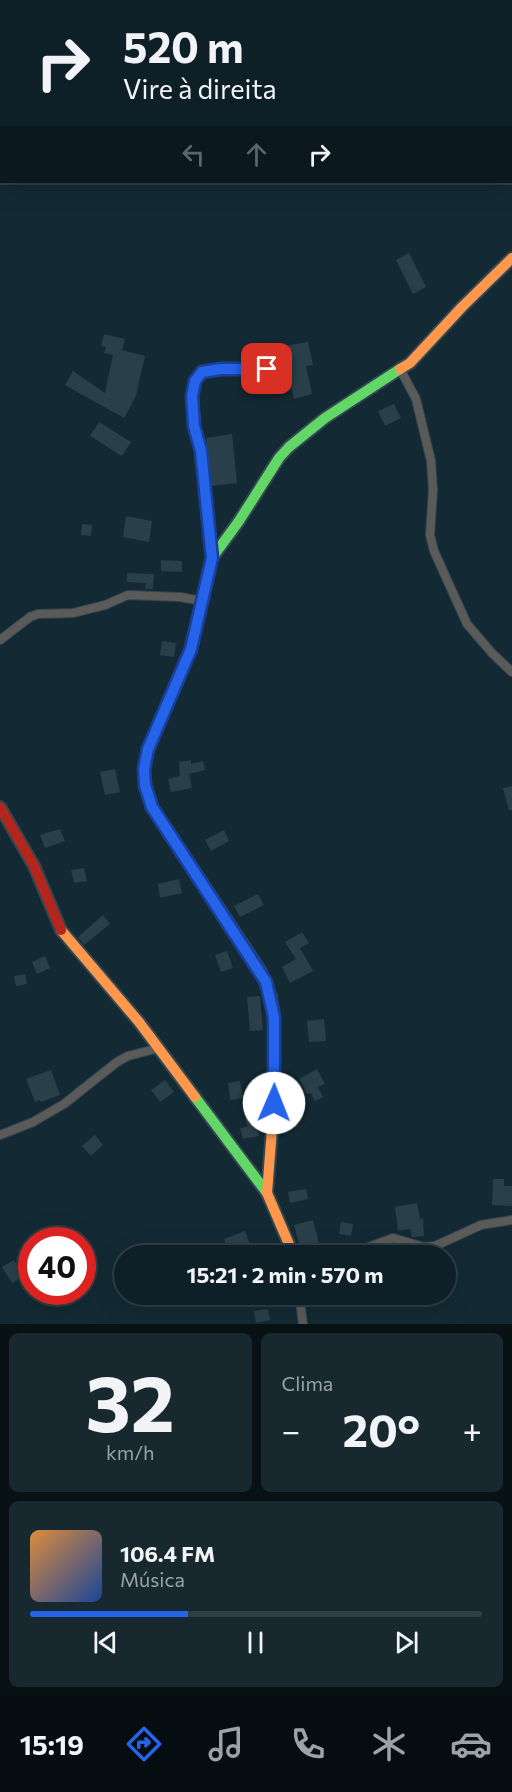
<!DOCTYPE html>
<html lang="pt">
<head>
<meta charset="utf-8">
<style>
  :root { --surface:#0e2027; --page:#17282f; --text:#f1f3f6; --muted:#9ba3a7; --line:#2e3e44; --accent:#2563eb }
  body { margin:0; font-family:Commissioner,sans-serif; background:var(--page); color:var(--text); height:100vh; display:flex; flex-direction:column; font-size:22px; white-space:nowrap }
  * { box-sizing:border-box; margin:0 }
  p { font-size:20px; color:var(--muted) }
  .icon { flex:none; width:33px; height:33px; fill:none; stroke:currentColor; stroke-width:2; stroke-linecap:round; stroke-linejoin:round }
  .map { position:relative; height:1324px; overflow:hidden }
  .details { display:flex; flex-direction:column; gap:9px; padding:9px; background:#081215; flex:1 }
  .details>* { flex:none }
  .guide { position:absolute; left:0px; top:0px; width:513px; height:183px; box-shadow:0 6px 24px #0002,0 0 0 2px var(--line); background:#0e2027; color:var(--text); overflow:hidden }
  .speed { position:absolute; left:18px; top:1227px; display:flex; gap:12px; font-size:30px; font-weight:700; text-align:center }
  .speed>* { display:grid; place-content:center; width:78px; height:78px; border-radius:50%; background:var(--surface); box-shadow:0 6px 24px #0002,0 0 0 2px var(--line); line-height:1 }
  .speed .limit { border:9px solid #d22; background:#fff; color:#111 }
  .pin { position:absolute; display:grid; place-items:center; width:51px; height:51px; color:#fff; margin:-26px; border-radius:12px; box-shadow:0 3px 9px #0006 }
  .me { position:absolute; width:66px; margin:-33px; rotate:1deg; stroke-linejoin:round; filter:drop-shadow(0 0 4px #0008) }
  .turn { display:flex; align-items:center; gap:21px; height:126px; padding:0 24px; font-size:27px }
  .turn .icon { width:78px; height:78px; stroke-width:2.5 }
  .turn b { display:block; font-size:42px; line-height:51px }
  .lanes { display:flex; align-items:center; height:57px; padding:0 24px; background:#0003; justify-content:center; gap:30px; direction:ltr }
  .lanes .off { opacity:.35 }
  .big { font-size:45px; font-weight:700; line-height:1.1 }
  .details .widget { flex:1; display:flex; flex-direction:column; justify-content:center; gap:9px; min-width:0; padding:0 21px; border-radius:9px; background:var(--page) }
  .details .dial { align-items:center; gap:0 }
  .dial b { font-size:78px; line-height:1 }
  .song { display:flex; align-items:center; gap:18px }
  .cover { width:72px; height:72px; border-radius:9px; background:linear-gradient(135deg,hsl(30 70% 55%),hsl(220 70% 35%)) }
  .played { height:6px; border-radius:3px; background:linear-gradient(90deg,var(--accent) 35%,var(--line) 35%) }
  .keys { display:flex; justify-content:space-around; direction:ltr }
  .heat { display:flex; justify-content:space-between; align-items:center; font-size:33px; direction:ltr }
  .details .tiles { flex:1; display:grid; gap:9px; grid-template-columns:1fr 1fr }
  .widget:last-child { grid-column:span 2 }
  .trip { position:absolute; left:114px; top:1245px; width:342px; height:60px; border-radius:30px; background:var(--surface); box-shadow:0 6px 24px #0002,0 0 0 2px var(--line); font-weight:700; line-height:60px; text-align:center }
  .dock { display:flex; height:96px; justify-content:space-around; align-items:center; background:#060d10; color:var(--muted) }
  .dock .icon { width:42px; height:42px }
  .dock .on { color:var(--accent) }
  .dock b { font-size:27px; color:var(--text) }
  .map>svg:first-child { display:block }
  .building { fill:#29404a }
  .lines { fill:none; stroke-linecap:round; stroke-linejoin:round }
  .street-casing { stroke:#334750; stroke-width:10 }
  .fast-casing { stroke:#334750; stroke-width:14 }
  .slow-casing { stroke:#334750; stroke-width:14 }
  .jam-casing { stroke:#334750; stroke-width:14 }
  .street { stroke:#5a5a59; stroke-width:8 }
  .fast { stroke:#63d668; stroke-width:10 }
  .slow { stroke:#ff974d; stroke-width:10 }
  .jam { stroke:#b3261e; stroke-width:10 }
  .route-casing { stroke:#184099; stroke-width:15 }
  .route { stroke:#2563eb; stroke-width:10 }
</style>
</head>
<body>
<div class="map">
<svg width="512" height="1324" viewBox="0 0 512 1324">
  <rect width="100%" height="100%" fill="#132a34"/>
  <!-- building -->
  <g class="building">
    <polygon points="409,253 426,287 413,294 396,260"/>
    <polygon points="104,334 125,339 122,350 145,356 136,396 124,418 65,385 73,371 105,393 113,355 104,353 106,347 101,346"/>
    <polygon points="308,342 313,365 306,366 312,394 294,399 287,369 284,370 279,347"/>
    <polygon points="394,404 401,418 385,426 378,411"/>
    <polygon points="99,422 131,442 122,456 90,436"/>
    <polygon points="232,434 237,483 211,486 206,438"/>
    <polygon points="126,516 152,521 149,542 123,537"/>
    <polygon points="82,524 92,525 91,536 81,535"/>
    <polygon points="161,560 182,561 182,572 161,571"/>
    <polygon points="127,573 154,574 153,589 145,589 146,583 127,582"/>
    <polygon points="162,641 176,643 174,657 160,655"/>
    <polygon points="191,760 191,764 203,761 205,770 189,774 192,788 171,792 168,779 180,776 179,762"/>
    <polygon points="115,769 120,792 105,795 100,772"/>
    <polygon points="512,786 512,810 509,810 503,788"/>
    <polygon points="60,829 65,841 45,848 40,835"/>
    <polygon points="224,830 229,841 211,851 205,840"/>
    <polygon points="84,868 87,881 74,883 71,870"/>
    <polygon points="179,879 182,893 160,898 158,884"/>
    <polygon points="258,894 264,905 240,917 234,906"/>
    <polygon points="103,915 110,924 84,945 78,937"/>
    <polygon points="302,932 309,943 300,948 313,971 290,983 282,967 296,959 285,942"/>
    <polygon points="227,951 233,968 221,972 215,955"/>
    <polygon points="45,956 50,968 37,974 32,962"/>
    <polygon points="25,974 27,984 16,986 14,976"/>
    <polygon points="260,996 263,1030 250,1031 247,997"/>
    <polygon points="324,1019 326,1041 309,1042 307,1021"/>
    <polygon points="317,1069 325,1084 318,1087 323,1097 315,1101 311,1093 307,1094 299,1079"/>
    <polygon points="51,1070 60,1095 41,1102 40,1100 35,1102 26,1079"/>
    <polygon points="165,1080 174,1092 160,1102 151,1090"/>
    <polygon points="240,1081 243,1098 230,1100 228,1083"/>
    <polygon points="254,1115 259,1136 243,1139 240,1128 247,1127 245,1118"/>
    <polygon points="95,1135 103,1145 91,1156 82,1146"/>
    <polygon points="493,1179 504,1179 504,1186 512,1186 512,1206 492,1205"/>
    <polygon points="306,1189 308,1199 290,1203 288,1192"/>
    <polygon points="417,1203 420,1219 423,1218 424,1236 412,1237 410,1229 398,1231 395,1207"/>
    <polygon points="313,1220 321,1251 302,1255 294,1225"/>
    <polygon points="341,1222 353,1224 351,1236 339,1234"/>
    <polygon points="245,1231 250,1245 228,1253 224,1239"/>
    <polygon points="14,1260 17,1264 22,1261 29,1273 12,1283 2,1267"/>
    <polygon points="305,1294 333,1294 334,1297 308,1304"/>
    <polygon points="268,1309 270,1320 256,1323 254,1311"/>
  </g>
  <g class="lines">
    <!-- street casing -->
    <g class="street-casing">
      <g id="street">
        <polyline points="400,369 416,399 431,461 433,490 430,535 434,551 467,624 492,653 512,672"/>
        <polyline points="212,558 201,451 194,426 192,396 195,381 202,373 221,369 267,369"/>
        <polyline points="0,640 30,617 38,614 73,613 105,605 128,595 180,597 202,601"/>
        <polyline points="0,1135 33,1122 64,1104 117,1062 128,1056 159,1048"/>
        <polyline points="345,1256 393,1238 424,1247 435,1246 481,1225 512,1220"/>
        <polyline points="299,1294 303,1324"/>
      </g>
    </g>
    <!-- fast casing -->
    <g class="fast-casing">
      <g id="fast">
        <polyline points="271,997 260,970 152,807 145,785 144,769 148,749 191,649 212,558 239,521 279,458 289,447 325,418 400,369"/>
        <polyline points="195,1097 267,1193"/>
      </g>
    </g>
    <!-- slow casing -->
    <g class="slow-casing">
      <g id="slow">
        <polyline points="400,369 410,363 462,307 512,258"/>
        <polyline points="61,930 139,1022 195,1097"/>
        <polyline points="271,997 274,1017 274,1103 267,1193 294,1256"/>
      </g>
    </g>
    <!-- jam casing -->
    <g class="jam-casing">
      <polyline id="jam" points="0,807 34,866 61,930"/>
    </g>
    <!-- street -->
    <use href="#street" class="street"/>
    <!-- fast -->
    <use href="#fast" class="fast"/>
    <!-- slow -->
    <use href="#slow" class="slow"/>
    <!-- jam -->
    <use href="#jam" class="jam"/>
  </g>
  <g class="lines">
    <!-- route casing -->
    <g class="route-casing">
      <polyline id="route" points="267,369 221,369 202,372 195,381 192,396 194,426 201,451 212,558 191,649 148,749 144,769 145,785 152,807 266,982 274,1017 274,1103"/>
    </g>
    <!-- route -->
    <use href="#route" class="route"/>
  </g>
</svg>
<div class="speed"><div class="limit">40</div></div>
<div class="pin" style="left:267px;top:369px;background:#d93025"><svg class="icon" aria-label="arrive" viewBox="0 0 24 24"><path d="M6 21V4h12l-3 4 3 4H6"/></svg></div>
<svg class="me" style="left:274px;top:1103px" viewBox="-20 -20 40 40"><circle r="19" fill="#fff"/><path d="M0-13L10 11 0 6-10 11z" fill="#2563eb"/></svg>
<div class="trip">15:21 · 2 min · 570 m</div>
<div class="guide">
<div class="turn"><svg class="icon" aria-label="right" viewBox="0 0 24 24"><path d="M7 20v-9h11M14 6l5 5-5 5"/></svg><div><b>520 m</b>Vire à direita</div></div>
<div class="lanes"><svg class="icon off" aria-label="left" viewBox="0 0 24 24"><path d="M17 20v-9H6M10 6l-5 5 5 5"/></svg><svg class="icon off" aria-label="ahead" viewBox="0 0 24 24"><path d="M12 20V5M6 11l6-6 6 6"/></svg><svg class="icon" aria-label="right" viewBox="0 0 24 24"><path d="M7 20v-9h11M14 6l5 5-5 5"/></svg></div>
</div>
</div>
<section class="details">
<div class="tiles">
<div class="widget dial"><b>32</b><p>km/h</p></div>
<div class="widget"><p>Clima</p>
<div class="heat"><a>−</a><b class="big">20°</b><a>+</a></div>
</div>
<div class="widget">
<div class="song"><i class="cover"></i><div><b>106.4 FM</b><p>Música</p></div></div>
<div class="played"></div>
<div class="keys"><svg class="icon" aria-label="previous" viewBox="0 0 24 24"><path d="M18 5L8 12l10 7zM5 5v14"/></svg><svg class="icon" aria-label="pause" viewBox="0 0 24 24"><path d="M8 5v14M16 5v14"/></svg><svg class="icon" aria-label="next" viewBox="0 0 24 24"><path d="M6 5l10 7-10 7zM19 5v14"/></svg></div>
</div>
</div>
</section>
<nav class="dock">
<b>15:19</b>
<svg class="icon on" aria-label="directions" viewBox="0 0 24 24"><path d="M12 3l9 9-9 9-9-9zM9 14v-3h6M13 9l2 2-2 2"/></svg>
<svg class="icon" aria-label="music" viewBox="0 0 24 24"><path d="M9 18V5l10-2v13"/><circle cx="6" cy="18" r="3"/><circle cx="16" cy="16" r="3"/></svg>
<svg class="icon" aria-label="phone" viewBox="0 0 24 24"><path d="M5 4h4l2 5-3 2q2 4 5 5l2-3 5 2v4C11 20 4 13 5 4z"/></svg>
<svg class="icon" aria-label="climate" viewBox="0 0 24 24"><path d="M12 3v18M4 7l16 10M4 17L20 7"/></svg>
<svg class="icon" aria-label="car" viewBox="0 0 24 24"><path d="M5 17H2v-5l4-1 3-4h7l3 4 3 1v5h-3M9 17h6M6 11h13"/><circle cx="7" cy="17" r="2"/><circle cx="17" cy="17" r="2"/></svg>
</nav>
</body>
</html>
